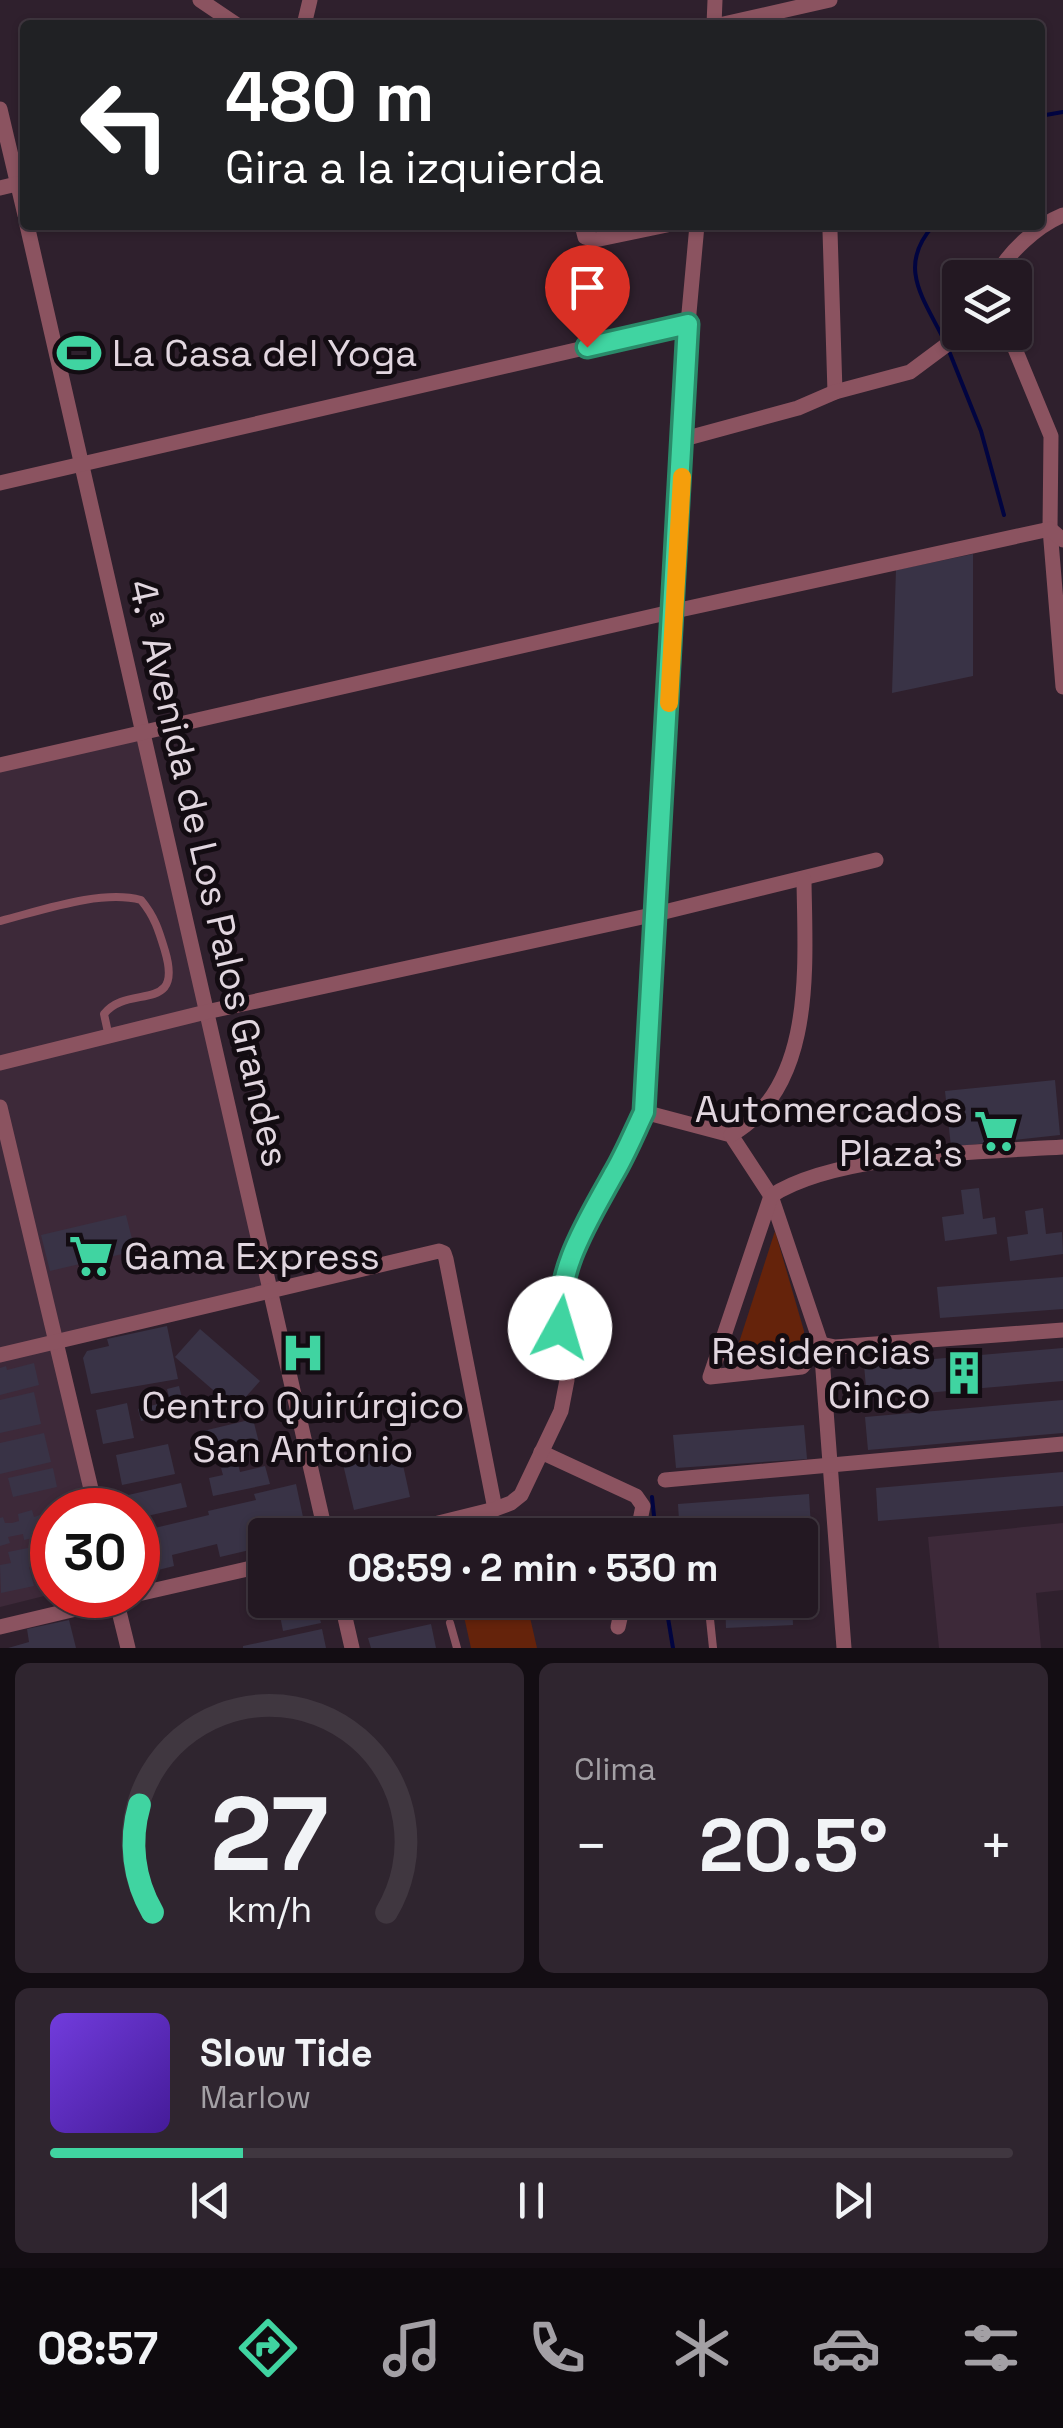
<!DOCTYPE html>
<html lang="es">
<head>
<meta charset="utf-8">
<style>
  :root { --surface:#231822; --page:#2f252f; --text:#f1f3f6; --muted:#a3a0a5; --line:#403740; --accent:#40d4a1 }
  body { margin:0; font-family:"Space Grotesk",sans-serif; background:var(--page); color:var(--text); height:100vh; display:flex; flex-direction:column; font-size:38px; white-space:nowrap }
  * { box-sizing:border-box; margin:0 }
  p { font-size:32px; color:var(--muted) }
  .icon { flex:none; width:55px; height:55px; fill:none; stroke:currentColor; stroke-width:2; stroke-linecap:round; stroke-linejoin:round }
  .map { position:relative; height:1648px; overflow:hidden }
  .panel { display:flex; flex-direction:column; gap:15px; padding:15px; background:#130d13; flex:1 }
  .panel>* { flex:none }
  .hud { position:absolute; left:20px; top:20px; width:1025px; height:210px; border-radius:10px; box-shadow:0 2px 8px #0004,0 0 0 2px var(--line); background:#202124; color:#fff; overflow:hidden }
  .buttons { position:absolute; left:942px; top:260px; display:grid; gap:20px }
  .buttons a { display:grid; place-items:center; width:90px; height:90px; border-radius:10px; background:var(--surface); box-shadow:0 2px 8px #0004,0 0 0 2px var(--line); font-size:50px }
  .speed { position:absolute; left:30px; top:1488px; display:flex; gap:20px; font-size:50px; font-weight:700; text-align:center }
  .speed>* { display:grid; place-content:center; width:130px; height:130px; border-radius:50%; background:var(--surface); box-shadow:0 2px 8px #0004,0 0 0 2px var(--line); line-height:1 }
  .speed .limit { border:15px solid #d22; background:#fff; color:#111 }
  .pin { position:absolute; display:grid; place-items:center; width:85px; height:85px; color:#fff; margin:-102px -42px; border-radius:50% 50% 50% 0; rotate:-45deg; box-shadow:0 0 10px #0007 }
  .pin .icon { rotate:45deg }
  .me { position:absolute; width:110px; margin:-55px; rotate:6deg; stroke-linejoin:round; filter:drop-shadow(0 0 8px #0008) }
  .turn { display:flex; align-items:center; gap:35px; height:210px; padding:0 40px; font-size:45px }
  .turn .icon { width:130px; height:130px; stroke-width:2.5 }
  .turn b { display:block; font-size:70px; line-height:85px }
  .big { font-size:75px; font-weight:700; line-height:1.1 }
  .panel .tile { flex:1; display:flex; flex-direction:column; justify-content:center; gap:15px; min-width:0; padding:0 35px; border-radius:15px; background:var(--page) }
  .panel .dial { align-items:center; gap:0 }
  .dial svg { height:260px; overflow:visible; fill:none; stroke:var(--line); stroke-width:7; stroke-linecap:round; text-anchor:middle }
  .dial text { fill:var(--text); stroke:none }
  .song { display:flex; align-items:center; gap:30px }
  .cover { width:120px; height:120px; border-radius:15px; background:linear-gradient(135deg,hsl(260 70% 55%),hsl(260 70% 35%)) }
  .played { height:10px; border-radius:5px; background:linear-gradient(90deg,var(--accent) 20%,var(--line) 20%) }
  .keys { display:flex; justify-content:space-around; direction:ltr }
  .heat { display:flex; justify-content:space-between; align-items:center; font-size:55px; direction:ltr }
  .panel .tiles { flex:1; display:grid; gap:15px; grid-template-columns:1fr 1fr }
  .tile:last-child { grid-column:span 2 }
  .trip { position:absolute; left:248px; top:1518px; width:570px; height:100px; border-radius:10px; background:var(--surface); box-shadow:0 2px 8px #0004,0 0 0 2px var(--line); font-weight:700; line-height:100px; text-align:center }
  .tab-bar { display:flex; height:160px; justify-content:space-around; align-items:center; background:#0e0a0e; color:var(--muted) }
  .tab-bar .icon { width:70px; height:70px }
  .tab-bar .current { color:var(--accent) }
  .tab-bar b { font-size:45px; color:var(--text) }
  .map>svg:first-child { display:block }
  .built { fill:#3d2939 }
  .green { fill:#65230b }
  .lines { fill:none; stroke-linecap:round; stroke-linejoin:round }
  .stream { stroke:#010440; stroke-width:4 }
  .building { fill:#393346 }
  .service { stroke:#8b5360; stroke-width:8 }
  .minor { stroke:#8b5360; stroke-width:15 }
  .route-casing { stroke:#2a8a69; stroke-width:25 }
  .route { stroke:#40d4a1; stroke-width:18 }
  .slow { stroke:#f59e0b; stroke-width:18 }
  .labels { text-anchor:middle; stroke-width:10; stroke-linejoin:round; paint-order:stroke }
  .poi-label { font-size:38px; fill:#e1d6df; stroke:#130c12; text-anchor:start }
  .street-label { font-size:38px; fill:#e1d6df; stroke:#130c12 }
</style>
</head>
<body>
<div class="map">
<svg width="1063" height="1648" viewBox="0 0 1063 1648">
  <rect width="100%" height="100%" fill="#2f202d"/>
  <!-- built -->
  <g class="built">
    <polygon points="142,733 273,1292 57,1342 89,1510 52,1510 52,1594 0,1607 0,765"/>
    <polygon points="1063,1523 1063,1590 1036,1593 1041,1648 939,1648 928,1537"/>
  </g>
  <!-- green -->
  <g class="green">
    <polygon points="775,1231 804,1331 804,1343 798,1353 738,1363 735,1355"/>
    <polygon points="516,1600 526,1600 537,1648 471,1648 463,1612"/>
  </g>
  <g class="lines">
    <!-- stream -->
    <g class="stream">
      <polyline points="1040,116 1063,112"/>
      <path d="M934,225c-39,42 -9,75 11,117"/>
      <polyline points="949,351 981,431 1004,515"/>
      <polyline points="652,1497 656,1535"/>
      <polyline points="665,1600 673,1648"/>
    </g>
  </g>
  <!-- building -->
  <g class="building">
    <polygon points="973,554 973,676 892,693 896,570"/>
    <polygon points="1055,1080 1060,1135 951,1147 945,1091"/>
    <polygon points="979,1188 983,1219 995,1217 997,1234 945,1241 942,1217 964,1214 961,1190"/>
    <polygon points="1043,1208 1046,1234 1062,1232 1063,1254 1010,1261 1007,1237 1028,1234 1025,1211"/>
    <polygon points="126,1215 135,1251 50,1271 41,1235"/>
    <polygon points="1063,1277 1063,1309 940,1318 937,1287"/>
    <polygon points="167,1326 178,1379 91,1394 83,1358 87,1351 109,1346 107,1339"/>
    <polygon points="200,1329 260,1381 235,1409 175,1357"/>
    <polygon points="1063,1348 1063,1381 867,1398 864,1365"/>
    <polygon points="34,1363 39,1385 0,1395 0,1368 6,1366 7,1370"/>
    <polygon points="179,1386 185,1410 141,1421 138,1409 170,1401 167,1389"/>
    <polygon points="34,1392 41,1424 0,1433 0,1400"/>
    <polygon points="1063,1400 1063,1433 868,1450 865,1417"/>
    <polygon points="127,1403 134,1438 103,1444 96,1410"/>
    <polygon points="253,1419 259,1443 205,1456 199,1432"/>
    <polygon points="804,1425 807,1459 676,1468 673,1435"/>
    <polygon points="44,1433 51,1462 0,1474 0,1443"/>
    <polygon points="168,1444 175,1474 122,1485 116,1455"/>
    <polygon points="399,1447 410,1497 354,1510 342,1460"/>
    <polygon points="238,1464 240,1472 265,1466 270,1484 213,1496 209,1478 223,1475 221,1468"/>
    <polygon points="53,1468 57,1487 13,1497 8,1478"/>
    <polygon points="1063,1472 1063,1506 878,1521 876,1488"/>
    <polygon points="181,1483 187,1507 147,1516 149,1527 138,1530 138,1510 118,1510 115,1498"/>
    <polygon points="296,1484 306,1531 265,1535 265,1540 256,1542 258,1548 220,1557 217,1544 172,1555 174,1566 138,1575 138,1532 209,1515 208,1511 256,1500 254,1494"/>
    <polygon points="809,1494 811,1528 680,1535 678,1504"/>
    <polygon points="60,1503 62,1510 52,1510 52,1526 37,1531 38,1537 24,1540 23,1534 8,1537 10,1543 0,1546 0,1518 3,1517 5,1523 12,1523 19,1521 18,1514 32,1510 34,1517 40,1515 47,1513 46,1507"/>
    <polygon points="33,1547 37,1565 29,1567 34,1586 1,1593 0,1565 11,1563 8,1552"/>
    <polygon points="277,1600 315,1600 321,1623 283,1631"/>
    <polygon points="356,1600 441,1600 441,1602 360,1619"/>
    <polygon points="725,1600 792,1600 793,1625 726,1628"/>
    <polygon points="69,1620 76,1648 8,1648 29,1642 27,1629"/>
    <polygon points="431,1624 436,1648 371,1648 368,1638"/>
    <polygon points="322,1629 326,1648 243,1648 243,1646"/>
  </g>
  <g class="lines">
    <!-- service -->
    <g class="service">
      <path d="M0,921c40,-10 101,-32 141,-21 14,17 18,31 24,51 19,64 -37,32 -61,63l5,23"/>
      <polyline points="708,1600 713,1648"/>
      <polyline points="450,1623 457,1648"/>
    </g>
    <!-- minor -->
    <g class="minor">
      <polyline points="200,0 237,25"/>
      <polyline points="304,25 310,0"/>
      <polyline points="714,25 715,0"/>
      <polyline points="719,25 830,0"/>
      <polyline points="0,109 25,215"/>
      <polyline points="0,188 25,182"/>
      <polyline points="27,225 326,1535"/>
      <polyline points="582,225 585,237 595,240 667,225"/>
      <polyline points="830,231 835,392"/>
      <path d="M995,278c12,-25 43,-53 68,-63"/>
      <polyline points="1008,332 1051,436 1050,529 1063,687"/>
      <polyline points="684,439 798,408 835,392 910,372 957,337"/>
      <polyline points="0,483 688,324"/>
      <polyline points="0,765 675,611 1050,529 1063,540"/>
      <polyline points="0,1063 206,1012 656,914 876,860"/>
      <polyline points="0,1107 96,1510"/>
      <polyline points="644,1112 731,1135 771,1196 821,1344 844,1648"/>
      <path d="M731,1135c85,-49 74,-170 73,-255"/>
      <path d="M1063,1147c-79,5 -227,6 -292,49l-61,181 92,-10 19,-23 14,3 228,-17"/>
      <polyline points="0,1355 439,1251 444,1253 446,1259 495,1509"/>
      <polyline points="541,1452 636,1496 643,1506 637,1535"/>
      <polyline points="665,1480 1063,1444"/>
      <polyline points="390,1535 495,1509 511,1503 521,1495 561,1411 567,1380 559,1306 568,1268 582,1227 614,1174 644,1112 688,324 697,225"/>
      <polyline points="138,1594 265,1565"/>
      <polyline points="115,1595 128,1648"/>
      <polyline points="341,1600 352,1648"/>
      <polyline points="0,1627 135,1595"/>
      <polyline points="618,1627 624,1600"/>
    </g>
  </g>
  <g class="lines">
    <!-- route casing -->
    <g class="route-casing">
      <path id="route" d="M560,1328c-4,-58 26,-104 53,-153 12,-20 21,-42 31,-63l44,-788 -101,23"/>
    </g>
    <!-- route -->
    <use href="#route" class="route"/>
    <!-- slow -->
    <polyline class="slow" points="669,703 682,477"/>
  </g>
  <!-- icons -->
  <defs>
    <g id="stadium-bare" transform="scale(3.45)"><path d="M0-5a6.5 5 0 1 0 0 10a6.5 5 0 1 0 0-10ZM-3.5-1.8h7v3.6h-7Z" fill="#40d4a1" stroke="#130c12" stroke-width="2.5" paint-order="stroke"/></g>
    <g id="supermarket-bare" transform="scale(3.45)"><path d="M-6-5.5h2.5l.6 2H6L4.5 2H-2.5L-4.4-4H-6ZM-1.5 3.2a1.3 1.3 0 1 0 .1 0ZM3 3.2a1.3 1.3 0 1 0 .1 0Z" fill="#40d4a1" stroke="#130c12" stroke-width="2.5" paint-order="stroke"/></g>
    <g id="hospital-bare" transform="scale(3.45)"><path d="M-5-5h3v3.5h4V-5h3V5h-3V1.5h-4V5h-3Z" fill="#40d4a1" stroke="#130c12" stroke-width="2.5" paint-order="stroke"/></g>
    <g id="building-bare" transform="scale(3.45)"><path d="M-4-6H4V6H1V3H-1V6H-4ZM-2.5-4.3h1.7v1.8h-1.7ZM.8-4.3h1.7v1.8H.8ZM-2.5-1h1.7V.8h-1.7ZM.8-1h1.7V.8H.8Z" fill="#40d4a1" stroke="#130c12" stroke-width="2.5" paint-order="stroke"/></g>
  </defs>
  <g fill-rule="evenodd">
    <use href="#stadium-bare" x="79" y="353"/>
    <use href="#supermarket-bare" x="996" y="1131"/>
    <use href="#supermarket-bare" x="91" y="1256"/>
    <use href="#hospital-bare" x="303" y="1353"/>
    <use href="#building-bare" x="964" y="1373"/>
  </g>
  <g class="labels">
    <!-- poi labels -->
    <g class="poi-label">
      <text x="112" y="366">La Casa del Yoga</text>
      <text x="963" y="1122" text-anchor="end">Automercados<tspan x="963" dy="44">Plaza's</tspan></text>
      <text x="124" y="1269">Gama Express</text>
      <text x="931" y="1364" text-anchor="end">Residencias<tspan x="931" dy="44">Cinco</tspan></text>
      <text x="303" y="1418" text-anchor="middle">Centro Quirúrgico<tspan x="303" dy="44">San Antonio</tspan></text>
    </g>
    <!-- street labels -->
    <g class="street-label">
      <text transform="translate(209 873) rotate(77)" y="13">4.ª Avenida de Los Palos Grandes</text>
    </g>
  </g>
</svg>
<div class="buttons">
<a><svg class="icon" aria-label="layers" viewBox="0 0 24 24"><path d="M12 4l9 5-9 5-9-5zM3 14l9 5 9-5"/></svg></a>
</div>
<div class="speed"><div class="limit">30</div></div>
<div class="pin" style="left:587px;top:347px;background:#d93025"><svg class="icon" aria-label="arrive" viewBox="0 0 24 24"><path d="M6 21V4h12l-3 4 3 4H6"/></svg></div>
<svg class="me" style="left:560px;top:1328px" viewBox="-20 -20 40 40"><circle r="19" fill="#fff"/><path d="M0-13L10 11 0 6-10 11z" fill="#40d4a1"/></svg>
<div class="trip">08:59 · 2 min · 530 m</div>
<div class="hud">
<div class="turn"><svg class="icon" aria-label="left" viewBox="0 0 24 24"><path d="M17 20v-9H6M10 6l-5 5 5 5"/></svg><div><b>480 m</b>Gira a la izquierda</div></div>
</div>
</div>
<section class="panel">
<div class="tiles">
<div class="tile dial"><svg viewBox="0 0 100 80">
<path d="M14 69A42 42 0 1 1 86 69"/>
<path d="M14 69A42 42 0 0 1 10 36" stroke="#40d4a1"/>
<text x="50" y="56" font-size="32" font-weight="700">27</text>
<text x="50" y="72" font-size="11">km/h</text>
</svg></div>
<div class="tile"><p>Clima</p>
<div class="heat"><a>−</a><b class="big">20.5°</b><a>+</a></div>
</div>
<div class="tile">
<div class="song"><i class="cover"></i><div><b>Slow Tide</b><p>Marlow</p></div></div>
<div class="played"></div>
<div class="keys"><svg class="icon" aria-label="previous" viewBox="0 0 24 24"><path d="M18 5L8 12l10 7zM5 5v14"/></svg><svg class="icon" aria-label="pause" viewBox="0 0 24 24"><path d="M8 5v14M16 5v14"/></svg><svg class="icon" aria-label="next" viewBox="0 0 24 24"><path d="M6 5l10 7-10 7zM19 5v14"/></svg></div>
</div>
</div>
</section>
<nav class="tab-bar">
<b>08:57</b>
<svg class="icon current" aria-label="directions" viewBox="0 0 24 24"><path d="M12 3l9 9-9 9-9-9zM9 14v-3h6M13 9l2 2-2 2"/></svg>
<svg class="icon" aria-label="music" viewBox="0 0 24 24"><path d="M9 18V5l10-2v13"/><circle cx="6" cy="18" r="3"/><circle cx="16" cy="16" r="3"/></svg>
<svg class="icon" aria-label="phone" viewBox="0 0 24 24"><path d="M5 4h4l2 5-3 2q2 4 5 5l2-3 5 2v4C11 20 4 13 5 4z"/></svg>
<svg class="icon" aria-label="climate" viewBox="0 0 24 24"><path d="M12 3v18M4 7l16 10M4 17L20 7"/></svg>
<svg class="icon" aria-label="car" viewBox="0 0 24 24"><path d="M5 17H2v-5l4-1 3-4h7l3 4 3 1v5h-3M9 17h6M6 11h13"/><circle cx="7" cy="17" r="2"/><circle cx="17" cy="17" r="2"/></svg>
<svg class="icon" aria-label="filters" viewBox="0 0 24 24"><path d="M4 7h16M4 17h16"/><circle cx="9" cy="7" r="2"/><circle cx="15" cy="17" r="2"/></svg>
</nav>
</body>
</html>
